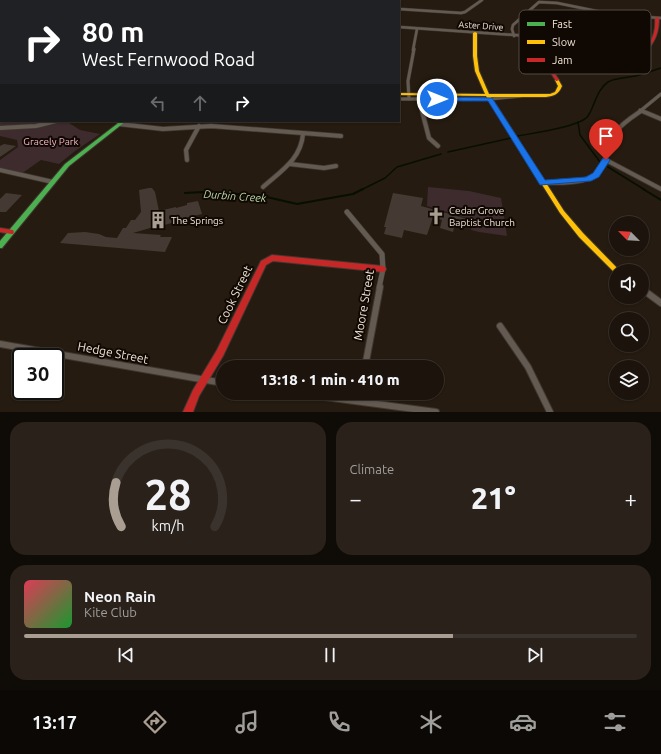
<!DOCTYPE html>
<html lang="en">
<head>
<meta charset="utf-8">
<style>
  :root { --surface:#1c140c; --page:#29211a; --text:#f1f3f6; --muted:#a09e9d; --line:#3a332d; --accent:#a99e91 }
  body { margin:0; font-family:Ubuntu,sans-serif; background:var(--page); color:var(--text); height:100vh; display:flex; flex-direction:column; font-size:15px; white-space:nowrap }
  * { box-sizing:border-box; margin:0 }
  p { font-size:13px; color:var(--muted) }
  .icon { flex:none; width:22px; height:22px; fill:none; stroke:currentColor; stroke-width:2; stroke-linecap:round; stroke-linejoin:round }
  .map { position:relative; height:412px; overflow:hidden }
  .side { display:flex; flex-direction:column; gap:10px; padding:10px; background:#0f0b07; flex:1 }
  .side>* { flex:none }
  .guide { position:absolute; left:0px; top:0px; width:400px; height:122px; box-shadow:0 1px 3px #0004,0 0 0 1px var(--line); background:#202124; color:#fff; overflow:hidden }
  .needle { width:26px; rotate:294deg }
  .buttons { position:absolute; left:609px; top:216px; display:grid; gap:8px }
  .buttons a { display:grid; place-items:center; width:40px; height:40px; border-radius:50%; background:var(--surface); box-shadow:0 1px 3px #0004,0 0 0 1px var(--line); font-size:20px }
  .speed { position:absolute; left:12px; top:348px; display:flex; gap:8px; font-size:20px; font-weight:700; text-align:center }
  .speed>* { display:grid; place-content:center; width:52px; height:52px; border-radius:50%; background:var(--surface); box-shadow:0 1px 3px #0004,0 0 0 1px var(--line); line-height:1 }
  .speed .limit { border:2px solid #111; border-radius:6px; background:#fff; color:#111 }
  .pin { position:absolute; display:grid; place-items:center; width:34px; height:34px; color:#fff; margin:-41px -17px; border-radius:50% 50% 50% 0; rotate:-45deg; box-shadow:0 0 4px #0007 }
  .pin .icon { rotate:45deg }
  .me { position:absolute; width:44px; margin:-22px; rotate:90deg; stroke-linejoin:round; filter:drop-shadow(0 0 3px #0008) }
  .turn { display:flex; align-items:center; gap:14px; height:84px; padding:0 16px; font-size:18px }
  .turn .icon { width:52px; height:52px; stroke-width:2.5 }
  .turn b { display:block; font-size:28px; line-height:34px }
  .lanes { display:flex; align-items:center; height:38px; padding:0 16px; background:#0003; justify-content:center; gap:20px; direction:ltr }
  .lanes .off { opacity:.35 }
  .big { font-size:30px; font-weight:800; line-height:1.1 }
  .side .widget { flex:1; display:flex; flex-direction:column; justify-content:center; gap:6px; min-width:0; padding:0 14px; border-radius:16px; background:var(--page) }
  .side .dial { align-items:center; gap:0 }
  .dial svg { height:104px; overflow:visible; fill:none; stroke:var(--line); stroke-width:7; stroke-linecap:round; text-anchor:middle }
  .dial text { fill:var(--text); stroke:none }
  .song { display:flex; align-items:center; gap:12px }
  .cover { width:48px; height:48px; border-radius:6px; background:linear-gradient(135deg,hsl(350 70% 55%),hsl(130 70% 35%)) }
  .played { height:4px; border-radius:2px; background:linear-gradient(90deg,var(--accent) 70%,var(--line) 70%) }
  .keys { display:flex; justify-content:space-around; direction:ltr }
  .heat { display:flex; justify-content:space-between; align-items:center; font-size:22px; direction:ltr }
  .side .tiles { flex:1; display:grid; gap:10px; grid-template-columns:1fr 1fr }
  .widget:last-child { grid-column:span 2 }
  .trip { position:absolute; left:216px; top:360px; width:228px; height:40px; border-radius:20px; background:var(--surface); box-shadow:0 1px 3px #0004,0 0 0 1px var(--line); font-weight:800; line-height:40px; text-align:center }
  .tabs { display:flex; height:64px; justify-content:space-around; align-items:center; background:#0b0805; color:var(--muted) }
  .tabs .icon { width:28px; height:28px }
  .tabs .current { color:var(--accent) }
  .tabs b { font-size:18px; color:var(--text) }
  .map>svg:first-child { display:block }
  .green { fill:#3d2b2e }
  .lines { fill:none; stroke-linecap:round; stroke-linejoin:round }
  .stream-far1 { stroke:#070f01; stroke-width:1.5 }
  .stream { stroke:#070f01; stroke-width:2 }
  .building { fill:#443a33 }
  .street-far4-casing { stroke:#3f3730; stroke-width:3.5 }
  .street-far3-casing { stroke:#3f3730; stroke-width:4 }
  .street-far2-casing { stroke:#3f3730; stroke-width:5.5 }
  .street-far1-casing { stroke:#3f3730; stroke-width:6 }
  .street-casing { stroke:#3f3730; stroke-width:8 }
  .fast-casing { stroke:#3f3730; stroke-width:2 }
  .slow-casing { stroke:#3f3730; stroke-width:2 }
  .jam-casing { stroke:#3f3730; stroke-width:2 }
  .street-far4 { stroke:#635b52; stroke-width:2.5 }
  .street-far3 { stroke:#635b52; stroke-width:3 }
  .street-far2 { stroke:#635b52; stroke-width:4 }
  .street-far1 { stroke:#635b52; stroke-width:5 }
  .street { stroke:#635b52; stroke-width:6 }
  .fast { fill:#4caf50; fill-rule:evenodd }
  .slow { fill:#ffc107; fill-rule:evenodd }
  .jam { fill:#c62828; fill-rule:evenodd }
  .route { fill:#1a73e8; stroke:#114b97 }
  .labels { text-anchor:middle; stroke-width:4; stroke-linejoin:round; paint-order:stroke }
  .far-street-label { font-size:9px; fill:#f0e4d7; stroke:#100802 }
  .park-label { font-size:10px; fill:#f3b6c6; stroke:#100802 }
  .poi-label { font-size:10px; fill:#f0e4d7; stroke:#100802; text-anchor:start }
  .water-label { font-size:11px; font-style:italic; fill:#bcdcac; stroke:#100802 }
  .near-street-label { font-size:12px; fill:#f0e4d7; stroke:#100802 }
  .key { fill:#100802; stroke:#534a42; stroke-width:1 }
  .key-label { font-size:11px; fill:#f0e4d7 }
</style>
</head>
<body>
<div class="map">
<svg width="661" height="412" viewBox="0 0 661 412">
  <rect width="100%" height="100%" fill="#251b10"/>
  <!-- green -->
  <g class="green">
    <polygon points="0,65 1,121 66,121 80,130 100,134 75,151 59,164 41,160 21,174 0,168 0,160 18,147 17,140 0,136"/>
    <polygon points="428,187 469,191 501,198 507,236 479,232 471,230 472,219 449,214 447,212 427,206"/>
  </g>
  <g class="lines">
    <!-- stream-far1 -->
    <g class="stream-far1">
      <polyline points="578,122 580,135 600,162"/>
      <path d="M518,136c14,-3 62,-9 70,-20 7,-11 9,-27 20,-34 7,-4 18,-4 27,-6 9,-2 17,-5 26,-8"/>
      <polyline points="448,152 511,138"/>
      <polyline points="608,167 645,190"/>
      <polyline points="361,190 385,178 397,167 441,154"/>
    </g>
    <!-- stream -->
    <g class="stream">
      <polyline points="643,189 661,200"/>
      <polyline points="185,193 202,192 258,195 297,204 353,194 363,189"/>
    </g>
  </g>
  <!-- building -->
  <g class="building">
    <polygon points="4,144 16,146 0,157 0,146"/>
    <polygon points="149,188 152,188 155,192 159,211 176,207 176,208 187,205 187,203 198,201 202,214 180,219 180,221 164,225 164,224 133,233 161,235 160,237 172,237 165,252 60,243 68,233 85,232 99,234 106,237 117,238 123,228 126,228 131,220 135,220 141,212 139,190"/>
    <polygon points="6,193 22,195 6,212 0,212 0,199"/>
    <polygon points="393,193 423,198 421,206 471,220 469,226 455,223 453,232 440,228 442,220 433,217 427,235 404,230 402,238 384,234 386,227 384,227"/>
  </g>
  <g class="lines">
    <!-- street-far4 casing -->
    <g class="street-far4-casing">
      <g id="street-far4">
        <polyline points="154,0 156,1"/>
        <polyline points="193,0 195,1"/>
        <polyline points="399,9 461,13 465,12 482,0"/>
        <polyline points="399,27 558,38 580,34 600,13"/>
        <polyline points="514,36 512,29 513,25 539,2 557,3 616,15 661,18"/>
        <polyline points="539,38 542,50"/>
        <polyline points="413,50 417,29"/>
      </g>
    </g>
    <!-- street-far3 casing -->
    <g class="street-far3-casing">
      <g id="street-far3">
        <polyline points="542,49 545,59 551,70"/>
        <polyline points="399,99 490,99 521,96"/>
        <polyline points="409,99 408,81 414,49"/>
        <polyline points="419,99 422,112"/>
        <polyline points="640,110 644,112"/>
        <polyline points="639,112 661,94"/>
      </g>
    </g>
    <!-- street-far2 casing -->
    <g class="street-far2-casing">
      <g id="street-far2">
        <polyline points="422,111 429,138 438,146"/>
        <polyline points="642,111 661,119"/>
        <polyline points="119,124 163,129 211,126 341,136"/>
        <polyline points="0,128 36,126 56,121"/>
        <polyline points="187,160 186,150 199,126"/>
        <polyline points="606,160 661,189"/>
        <polyline points="290,164 324,168 336,166"/>
        <polyline points="0,170 53,182"/>
        <path d="M543,183c19,-1 52,3 61,-19 3,-10 4,-23 11,-31 6,-9 17,-16 26,-22"/>
        <path d="M263,187c18,-16 38,-28 40,-53"/>
      </g>
    </g>
    <!-- street-far1 casing -->
    <g class="street-far1-casing">
      <polyline id="street-far1" points="347,212 382,254 383,269 379,288"/>
    </g>
    <!-- street casing -->
    <g class="street-casing">
      <g id="street">
        <polyline points="642,289 661,303"/>
        <polyline points="500,326 528,367 550,412"/>
        <polyline points="0,344 223,383"/>
        <polyline points="365,367 380,287"/>
        <polyline points="295,393 436,412"/>
        <polyline points="360,401 361,393"/>
      </g>
    </g>
    <!-- fast casing -->
    <g class="fast-casing">
      <polygon id="fast" points="121,121 126,121 69,166 2,248 0,248 0,241 65,164"/>
    </g>
    <!-- slow casing -->
    <g class="slow-casing">
      <g id="slow">
        <rect x="283" y="0" width="2" height="1"/>
        <path d="M475,32l2,1v23l2,15 10,23h61l5,-2 3,-6 -3,-6 2,-1h1l4,7c-3,8 -8,10 -16,11h-55l73,114 19,22 37,38h-4v2h-1l-36,-36 -19,-24 -74,-117 -87,-1v-2l86,1 -10,-23 -2,-15v-23z"/>
      </g>
    </g>
    <!-- jam casing -->
    <g class="jam-casing">
      <g id="jam">
        <path d="M657,17l2,1c0,13 -3,23 -12,32l-59,16 -35,5 6,9 -2,1h-1l-7,-11 2,-1 37,-5 57,-16c8,-8 11,-18 10,-30z"/>
        <polygon points="0,228 13,230 14,232 13,234 11,234 0,232"/>
        <polygon points="272,255 383,266 385,267 386,269 385,271 383,272 273,261 266,265 223,356 199,396 193,412 183,412 193,390 217,350 261,261"/>
      </g>
    </g>
    <!-- street-far4 -->
    <use href="#street-far4" class="street-far4"/>
    <!-- street-far3 -->
    <use href="#street-far3" class="street-far3"/>
    <!-- street-far2 -->
    <use href="#street-far2" class="street-far2"/>
    <!-- street-far1 -->
    <use href="#street-far1" class="street-far1"/>
    <!-- street -->
    <use href="#street" class="street"/>
    <!-- fast -->
    <use href="#fast" class="fast"/>
    <!-- slow -->
    <use href="#slow" class="slow"/>
    <!-- jam -->
    <use href="#jam" class="jam"/>
  </g>
  <!-- route -->
  <polygon class="route" points="437,97 492,98 545,180 586,177 593,173 603,158 608,158 610,160 599,177 591,181 540,185 488,101 435,101 435,98"/>
  <!-- icons -->
  <defs>
    <g id="church-bare" transform="scale(1.38)"><path d="M-1.2-6h2.4v3.5h3.3v2.4h-3.3V6h-2.4V-.1h-3.3v-2.4h3.3Z" fill="#a99e91" stroke="#100802" stroke-width="2.5" paint-order="stroke"/></g>
    <g id="building-bare" transform="scale(1.38)"><path d="M-4-6H4V6H1V3H-1V6H-4ZM-2.5-4.3h1.7v1.8h-1.7ZM.8-4.3h1.7v1.8H.8ZM-2.5-1h1.7V.8h-1.7ZM.8-1h1.7V.8H.8Z" fill="#a99e91" stroke="#100802" stroke-width="2.5" paint-order="stroke"/></g>
  </defs>
  <g fill-rule="evenodd">
    <use href="#church-bare" x="436" y="216"/>
    <use href="#building-bare" x="158" y="220"/>
  </g>
  <g class="labels">
    <!-- far-street labels -->
    <g class="far-street-label">
      <text transform="translate(481 26) rotate(4)" y="3">Aster Drive</text>
    </g>
    <!-- park labels -->
    <g class="park-label">
      <text x="51" y="145">Gracely Park</text>
    </g>
    <!-- poi labels -->
    <g class="poi-label">
      <text x="449" y="214">Cedar Grove<tspan x="449" dy="12">Baptist Church</tspan></text>
      <text x="171" y="224">The Springs</text>
    </g>
    <!-- water labels -->
    <g class="water-label">
      <text transform="translate(235 196) rotate(4)" y="4">Durbin Creek</text>
    </g>
    <!-- near-street labels -->
    <g class="near-street-label">
      <text transform="translate(235 295) rotate(-64)" y="4">Cook Street</text>
      <text transform="translate(364 305) rotate(-80)" y="4">Moore Street</text>
      <text transform="translate(113 353) rotate(11)" y="4">Hedge Street</text>
    </g>
  </g>
  <!-- legend -->
  <rect x="519" y="10" width="132" height="64" rx="6" class="key"/>
  <rect x="527" y="22" width="18" height="4" fill="#4caf50"/>
  <rect x="527" y="40" width="18" height="4" fill="#ffc107"/>
  <rect x="527" y="58" width="18" height="4" fill="#c62828"/>
  <g class="key-label">
    <text x="552" y="28">Fast</text>
    <text x="552" y="46">Slow</text>
    <text x="552" y="64">Jam</text>
  </g>
</svg>
<div class="buttons">
<a><svg class="needle" viewBox="-14 -14 28 28"><path d="M0-13l5 13h-10z" fill="#e53935"/><path d="M0 13l5-13h-10z" fill="#a09e9d"/></svg></a>
<a><svg class="icon" aria-label="sound" viewBox="0 0 24 24"><path d="M4 9h4l5-4v14l-5-4H4zM17 9q2 3 0 6"/></svg></a>
<a><svg class="icon" aria-label="search" viewBox="0 0 24 24"><circle cx="10" cy="10" r="6"/><path d="M15 15l6 6"/></svg></a>
<a><svg class="icon" aria-label="layers" viewBox="0 0 24 24"><path d="M12 4l9 5-9 5-9-5zM3 14l9 5 9-5"/></svg></a>
</div>
<div class="speed"><div class="limit">30</div></div>
<div class="pin" style="left:606px;top:160px;background:#d93025"><svg class="icon" aria-label="arrive" viewBox="0 0 24 24"><path d="M6 21V4h12l-3 4 3 4H6"/></svg></div>
<svg class="me" style="left:437px;top:99px" viewBox="-20 -20 40 40"><circle r="17" fill="#1a73e8" stroke="#fff" stroke-width="3"/><path d="M0-11L8 9 0 5-8 9z" fill="#fff"/></svg>
<div class="trip">13:18 · 1 min · 410 m</div>
<div class="guide">
<div class="turn"><svg class="icon" aria-label="right" viewBox="0 0 24 24"><path d="M7 20v-9h11M14 6l5 5-5 5"/></svg><div><b>80 m</b>West Fernwood Road</div></div>
<div class="lanes"><svg class="icon off" aria-label="left" viewBox="0 0 24 24"><path d="M17 20v-9H6M10 6l-5 5 5 5"/></svg><svg class="icon off" aria-label="ahead" viewBox="0 0 24 24"><path d="M12 20V5M6 11l6-6 6 6"/></svg><svg class="icon" aria-label="right" viewBox="0 0 24 24"><path d="M7 20v-9h11M14 6l5 5-5 5"/></svg></div>
</div>
</div>
<section class="side">
<div class="tiles">
<div class="widget dial"><svg viewBox="0 0 100 80">
<path d="M14 69A42 42 0 1 1 86 69"/>
<path d="M14 69A42 42 0 0 1 10 35" stroke="#a99e91"/>
<text x="50" y="56" font-size="32" font-weight="700">28</text>
<text x="50" y="72" font-size="11">km/h</text>
</svg></div>
<div class="widget"><p>Climate</p>
<div class="heat"><a>−</a><b class="big">21°</b><a>+</a></div>
</div>
<div class="widget">
<div class="song"><i class="cover"></i><div><b>Neon Rain</b><p>Kite Club</p></div></div>
<div class="played"></div>
<div class="keys"><svg class="icon" aria-label="previous" viewBox="0 0 24 24"><path d="M18 5L8 12l10 7zM5 5v14"/></svg><svg class="icon" aria-label="pause" viewBox="0 0 24 24"><path d="M8 5v14M16 5v14"/></svg><svg class="icon" aria-label="next" viewBox="0 0 24 24"><path d="M6 5l10 7-10 7zM19 5v14"/></svg></div>
</div>
</div>
</section>
<nav class="tabs">
<b>13:17</b>
<svg class="icon current" aria-label="directions" viewBox="0 0 24 24"><path d="M12 3l9 9-9 9-9-9zM9 14v-3h6M13 9l2 2-2 2"/></svg>
<svg class="icon" aria-label="music" viewBox="0 0 24 24"><path d="M9 18V5l10-2v13"/><circle cx="6" cy="18" r="3"/><circle cx="16" cy="16" r="3"/></svg>
<svg class="icon" aria-label="phone" viewBox="0 0 24 24"><path d="M5 4h4l2 5-3 2q2 4 5 5l2-3 5 2v4C11 20 4 13 5 4z"/></svg>
<svg class="icon" aria-label="climate" viewBox="0 0 24 24"><path d="M12 3v18M4 7l16 10M4 17L20 7"/></svg>
<svg class="icon" aria-label="car" viewBox="0 0 24 24"><path d="M5 17H2v-5l4-1 3-4h7l3 4 3 1v5h-3M9 17h6M6 11h13"/><circle cx="7" cy="17" r="2"/><circle cx="17" cy="17" r="2"/></svg>
<svg class="icon" aria-label="filters" viewBox="0 0 24 24"><path d="M4 7h16M4 17h16"/><circle cx="9" cy="7" r="2"/><circle cx="15" cy="17" r="2"/></svg>
</nav>
</body>
</html>
